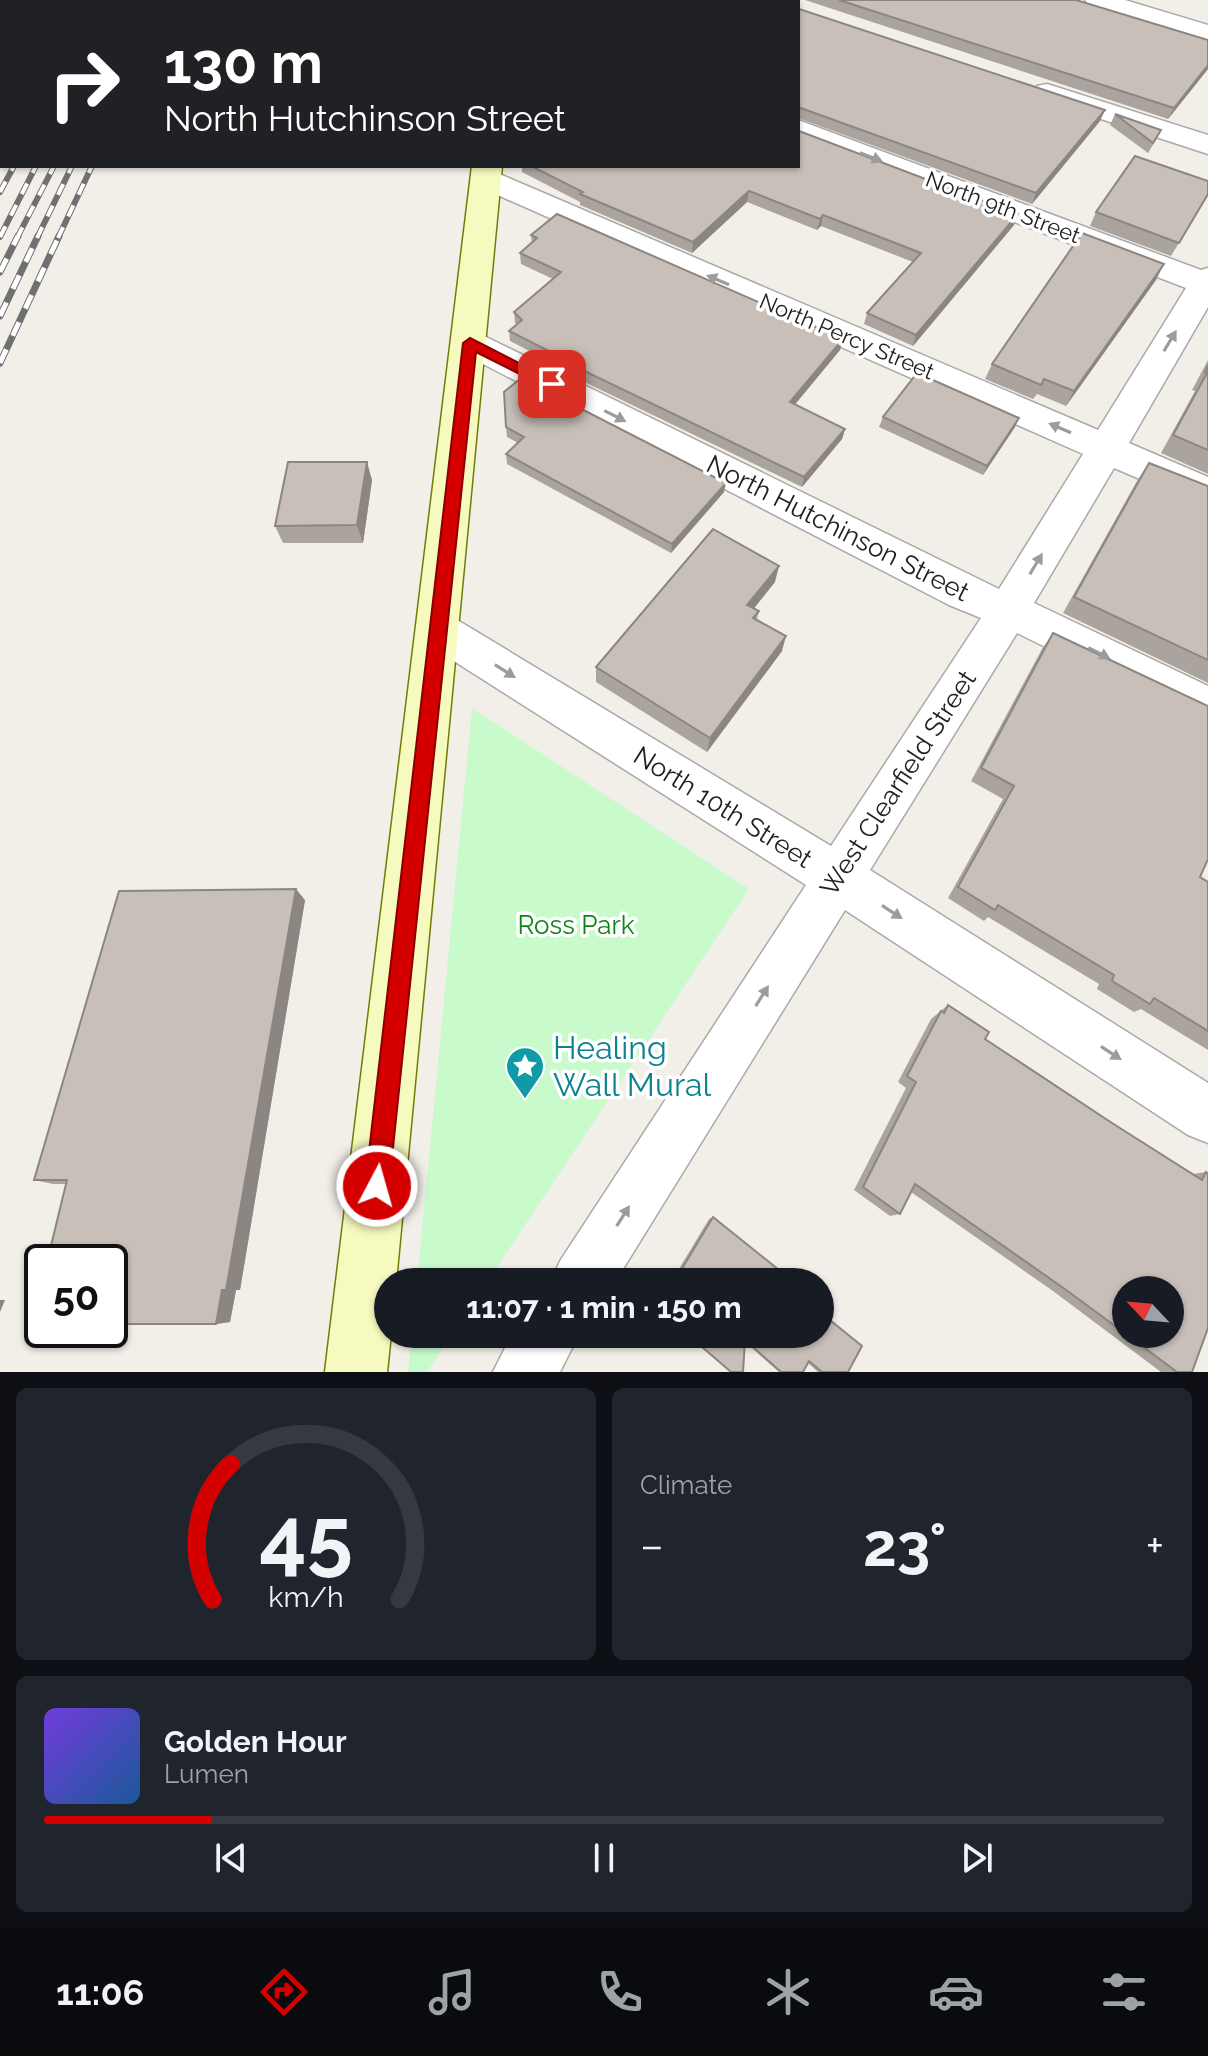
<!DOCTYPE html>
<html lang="en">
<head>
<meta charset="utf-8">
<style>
  :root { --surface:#171b24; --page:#20242c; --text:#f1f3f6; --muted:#9ea1a6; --line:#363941; --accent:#d40000 }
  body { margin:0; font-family:Raleway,sans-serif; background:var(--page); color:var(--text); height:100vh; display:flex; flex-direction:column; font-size:30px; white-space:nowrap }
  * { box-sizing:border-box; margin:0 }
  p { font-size:26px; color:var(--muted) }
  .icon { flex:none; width:44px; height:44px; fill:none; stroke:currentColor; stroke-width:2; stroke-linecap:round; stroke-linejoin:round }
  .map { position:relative; height:1372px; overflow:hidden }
  .panel { display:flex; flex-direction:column; gap:16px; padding:16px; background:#0d0f14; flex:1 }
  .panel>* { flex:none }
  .banner { position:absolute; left:0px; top:0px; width:800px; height:168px; box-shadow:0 2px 6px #0004; background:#202124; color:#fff; overflow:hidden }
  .needle { width:52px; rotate:296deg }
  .fabs { position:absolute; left:1112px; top:1276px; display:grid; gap:16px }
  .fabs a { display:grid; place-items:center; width:72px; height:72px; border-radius:50%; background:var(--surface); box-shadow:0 2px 6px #0004; font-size:40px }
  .speed { position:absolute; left:24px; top:1244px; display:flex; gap:16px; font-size:40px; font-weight:700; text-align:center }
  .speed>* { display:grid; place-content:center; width:104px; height:104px; border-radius:50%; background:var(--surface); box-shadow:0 2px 6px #0004; line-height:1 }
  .speed .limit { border:4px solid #111; border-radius:12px; background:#fff; color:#111 }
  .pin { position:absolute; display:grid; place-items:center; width:68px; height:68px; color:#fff; margin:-34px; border-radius:16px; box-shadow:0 4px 12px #0006 }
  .me { position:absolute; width:88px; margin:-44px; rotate:6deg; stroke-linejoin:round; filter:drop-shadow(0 0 6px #0008) }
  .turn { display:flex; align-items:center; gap:28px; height:168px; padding:0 32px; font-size:36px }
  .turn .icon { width:104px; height:104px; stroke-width:2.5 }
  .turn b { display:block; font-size:56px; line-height:68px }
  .big { font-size:60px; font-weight:700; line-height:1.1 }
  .panel .card { flex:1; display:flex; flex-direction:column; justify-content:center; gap:12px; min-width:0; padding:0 28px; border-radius:12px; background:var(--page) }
  .panel .dial { align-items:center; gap:0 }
  .dial svg { height:208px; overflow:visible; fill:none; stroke:var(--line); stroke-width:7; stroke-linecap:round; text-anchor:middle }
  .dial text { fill:var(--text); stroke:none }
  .song { display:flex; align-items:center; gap:24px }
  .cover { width:96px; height:96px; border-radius:12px; background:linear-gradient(135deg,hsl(260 70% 55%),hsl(210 70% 35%)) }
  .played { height:8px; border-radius:4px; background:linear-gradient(90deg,var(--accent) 15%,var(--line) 15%) }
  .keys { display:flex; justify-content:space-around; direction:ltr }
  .heat { display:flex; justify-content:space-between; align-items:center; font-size:44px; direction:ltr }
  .panel .tiles { flex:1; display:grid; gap:16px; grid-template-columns:1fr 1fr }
  .card:last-child { grid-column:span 2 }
  .trip { position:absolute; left:374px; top:1268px; width:460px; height:80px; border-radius:40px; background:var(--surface); box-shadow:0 2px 6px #0004; font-weight:700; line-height:80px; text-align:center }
  .menu { display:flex; height:128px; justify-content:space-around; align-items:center; background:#090b0e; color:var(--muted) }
  .menu .icon { width:56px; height:56px }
  .menu .current { color:var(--accent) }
  .menu b { font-size:36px; color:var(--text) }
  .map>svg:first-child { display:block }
  .park { fill:#c8facc }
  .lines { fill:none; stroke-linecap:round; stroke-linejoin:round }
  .minor-casing { stroke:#a9a9a9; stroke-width:3 }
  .secondary-casing { stroke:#707d05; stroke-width:3 }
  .minor { fill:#fff; fill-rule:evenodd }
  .secondary { fill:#f7fabf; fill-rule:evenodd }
  .rail-far1-casing { stroke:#707070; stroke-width:6 }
  .rail-casing { stroke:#707070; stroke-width:7 }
  .rail-far1 { stroke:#fff; stroke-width:4; stroke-dasharray:12; stroke-linecap:butt }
  .rail { stroke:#fff; stroke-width:5; stroke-dasharray:15; stroke-linecap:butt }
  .wall { fill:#aba49e }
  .shaded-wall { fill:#8b8681 }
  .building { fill:#c7bfb8; stroke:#8b8681; stroke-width:2 }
  .oneway { fill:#9c9c9c }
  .route { fill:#d40000; stroke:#8a0000; stroke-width:2 }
  .labels { text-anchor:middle; stroke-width:7; stroke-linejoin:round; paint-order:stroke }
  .far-street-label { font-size:22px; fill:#222; stroke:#fff }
  .street-label { font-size:26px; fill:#222; stroke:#fff }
  .park-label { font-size:26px; fill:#0c8416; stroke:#fff }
  .near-culture-label { font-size:32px; fill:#0d838f; stroke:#fff; text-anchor:start }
</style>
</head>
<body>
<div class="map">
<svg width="1208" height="1372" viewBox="0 0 1208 1372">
  <rect width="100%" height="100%" fill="#f2efe9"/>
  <!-- park -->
  <g class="park">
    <polygon points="472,708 749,889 487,1282 417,1282"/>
    <polygon points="412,1334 452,1334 427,1372 408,1372"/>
  </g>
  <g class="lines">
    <!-- minor casing -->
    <g class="minor-casing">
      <g id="minor">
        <polygon points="1085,0 1125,0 1208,25 1208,41 1089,5"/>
        <polygon points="1047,84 1208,135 1208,154 1037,98 1033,92 1037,86"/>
        <polygon points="798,120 1201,270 1208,268 1208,307 1129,443 1208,477 1208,508 1114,468 1034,603 1208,686 1208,727 1017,633 870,870 1208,1083 1208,1143 1188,1135 845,910 615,1282 551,1282 560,1261 806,885 424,642 418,630 424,618 439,612 454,618 831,846 981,618 949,605 458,351 453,343 458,335 470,331 482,335 999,589 1083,454 475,185 471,179 475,173 486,170 497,173 1098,430 1186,288 798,139"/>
        <polygon points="512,1334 579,1334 560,1372 493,1372"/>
      </g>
    </g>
    <!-- secondary casing -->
    <g class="secondary-casing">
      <g id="secondary">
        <rect x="492" y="0" width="26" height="2"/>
        <polygon points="472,166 502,166 396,1282 388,1282 388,1334 391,1334 387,1372 325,1372"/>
      </g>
    </g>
    <!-- minor -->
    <use href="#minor" class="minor"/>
    <!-- secondary -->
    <use href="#secondary" class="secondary"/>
    <!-- rail-far1 casing -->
    <g class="rail-far1-casing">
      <g id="rail-far1">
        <polyline points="0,192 14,166"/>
        <polyline points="0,237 36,166"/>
        <polyline points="17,238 54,166"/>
        <polyline points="37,238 72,166"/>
        <polyline points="58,238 92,166"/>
      </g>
    </g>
    <!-- rail casing -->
    <g class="rail-casing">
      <g id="rail">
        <polyline points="0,272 18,236"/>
        <polyline points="0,316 38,236"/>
        <polyline points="0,363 59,236"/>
      </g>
    </g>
    <!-- rail-far1 -->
    <use href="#rail-far1" class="rail-far1"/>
    <!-- rail -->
    <use href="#rail" class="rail"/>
  </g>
  <!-- wall -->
  <g class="wall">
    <polygon points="805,0 1076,0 1208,40 1208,69 1168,119"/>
    <polygon points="799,9 1100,121 1032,204 798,118 799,131 1014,225 913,346 864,324 867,313 913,262 821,226 817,230 747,202 692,253 580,205 580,202 522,172 522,166 798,166"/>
    <polygon points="1115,114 1156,140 1148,153 1110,125"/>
    <polygon points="1208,195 1171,256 1090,226 1096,212"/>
    <polygon points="531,235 843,339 840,350 794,405 845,429 842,439 802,487 547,364 547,360 510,341 509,331 517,324 515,323 514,312 553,279 521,264 520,253 532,243"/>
    <polygon points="1156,280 1066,406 1037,394 1033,399 985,379 992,364"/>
    <polygon points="1208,360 1208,474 1161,453 1195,391 1192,390"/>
    <polygon points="883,417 1019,418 1015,427 983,475 879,427"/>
    <polygon points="506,427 724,492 671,553 507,464 506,454 518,443 507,437"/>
    <polygon points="1149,463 1208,486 1208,683 1063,613 1137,481"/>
    <polygon points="372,480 363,543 283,543 275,526"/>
    <polygon points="775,582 754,608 759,611 757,619 782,651 707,752 596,682 596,667"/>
    <polygon points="1053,633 1200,877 1208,882 1208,1050 1141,1009 1134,1012 1097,989 1099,984 988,917 984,921 948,898 1003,799 971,781 1042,649"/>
    <polygon points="305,900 240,1290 236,1290 230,1322 216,1324 66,1184 53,1184 34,1180"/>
    <polygon points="948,1005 985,1039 1112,1123 1193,1174 1206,1172 1192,1372 1161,1372 1053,1291 911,1192 900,1214 890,1216 854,1190 906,1088 898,1082 931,1019"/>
    <polygon points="713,1217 781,1281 782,1282 671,1282 709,1219"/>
    <polygon points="687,1334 820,1334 848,1372 818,1372 808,1363 803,1372 779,1372 745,1342"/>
  </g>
  <!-- shaded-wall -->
  <g class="shaded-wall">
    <polygon points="1208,65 1208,69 1168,119 1174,108"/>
    <polygon points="1105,110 1100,121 1032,204 1036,193"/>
    <polygon points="749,191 747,202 692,253 693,242"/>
    <polygon points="1018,214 1014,225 913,346 916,335"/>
    <polygon points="823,215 821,226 817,230 820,219"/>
    <polygon points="1164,264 1156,280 1066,406 1074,391"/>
    <polygon points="843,339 840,350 788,413 790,402"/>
    <polygon points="1019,418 1015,427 983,475 987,466"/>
    <polygon points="845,429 842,439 802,487 804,477"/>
    <polygon points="367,462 372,480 363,543 357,525"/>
    <polygon points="726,483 724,492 671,553 672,544"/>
    <polygon points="779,566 775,582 744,621 747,605"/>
    <polygon points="786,636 782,651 707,752 710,738"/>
    <polygon points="296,889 305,900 240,1290 236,1290 230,1322 216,1324"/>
    <polygon points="0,1300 5,1300 0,1312"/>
  </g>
  <!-- building -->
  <g class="building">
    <polygon points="602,0 796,0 797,2 599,2"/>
    <polygon points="839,0 1076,0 1208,40 1208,65 1174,108"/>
    <polygon points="798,6 799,9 1105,110 1036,193 798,107 799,131 1018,214 916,335 867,313 921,253 823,215 820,219 749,191 693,242 580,194 583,192 531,166 798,166"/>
    <polygon points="1115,114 1161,130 1153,143"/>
    <polygon points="1135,156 1208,181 1208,194 1179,243 1096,212"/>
    <polygon points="557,214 843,339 790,402 845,429 804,477 547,353 549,351 509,331 522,320 514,312 561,272 520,253 537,238 531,235"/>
    <polygon points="1082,233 1164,264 1074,391 1044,379 1041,385 992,364"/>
    <polygon points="1208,365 1208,450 1173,435 1207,373 1205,372"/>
    <polygon points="917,373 1019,418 987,466 883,417"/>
    <polygon points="521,378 726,483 672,544 506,454 524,437 506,427 504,392"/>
    <polygon points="288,462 367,462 357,525 275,526"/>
    <polygon points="1149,463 1208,486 1208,660 1074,597"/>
    <polygon points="713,529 779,566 747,605 759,611 753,618 786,636 710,738 596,667"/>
    <polygon points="1053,633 1208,706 1208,859 1200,877 1208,882 1208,1031 1154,998 1150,1004 1112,981 1114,975 998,905 995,910 958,887 1014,786 981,768"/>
    <polygon points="296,889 226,1290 222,1290 216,1324 110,1324 111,1297 110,1297 110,1262 47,1262 67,1180 34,1180 119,891"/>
    <polygon points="948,1005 989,1032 985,1039 1112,1123 1202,1180 1206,1172 1208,1174 1208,1328 1192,1372 1177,1372 1126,1334 1170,1334 1170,1290 1126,1290 1126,1334 1069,1292 915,1184 900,1214 863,1187 916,1082 907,1076 941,1011 944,1013"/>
    <polygon points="713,1217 784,1274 781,1281 782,1282 674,1282"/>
    <polygon points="42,1282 42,1297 38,1297"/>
    <polygon points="820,1312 862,1346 848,1372 822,1372 809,1361 803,1372 781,1372 745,1340 743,1372 731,1372 687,1334 820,1334"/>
  </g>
  <!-- one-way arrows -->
  <defs><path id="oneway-solid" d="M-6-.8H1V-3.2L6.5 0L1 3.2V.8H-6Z" transform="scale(2)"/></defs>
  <g class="oneway">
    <use href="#oneway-solid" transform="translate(871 157) rotate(21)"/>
    <use href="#oneway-solid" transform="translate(718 280) rotate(-157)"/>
    <use href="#oneway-solid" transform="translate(1170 341) rotate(-59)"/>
    <use href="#oneway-solid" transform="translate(615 416) rotate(27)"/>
    <use href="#oneway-solid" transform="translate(1060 428) rotate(-157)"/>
    <use href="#oneway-solid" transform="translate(1036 564) rotate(-59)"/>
    <use href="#oneway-solid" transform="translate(1099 653) rotate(27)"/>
    <use href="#oneway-solid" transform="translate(505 671) rotate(32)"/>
    <use href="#oneway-solid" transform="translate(892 912) rotate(33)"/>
    <use href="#oneway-solid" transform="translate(762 996) rotate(-58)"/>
    <use href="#oneway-solid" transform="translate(1111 1053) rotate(33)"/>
    <use href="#oneway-solid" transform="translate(623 1216) rotate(-58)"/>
  </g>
  <!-- route -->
  <polygon class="route" points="470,338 560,384 557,388 547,388 476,352 389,1186 385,1195 377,1198 368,1195 365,1186 463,343"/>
  <!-- icons -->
  <defs>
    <g id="sight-pin" transform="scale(2)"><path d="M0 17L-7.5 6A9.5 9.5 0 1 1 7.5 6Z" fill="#0f9aa8" stroke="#fff"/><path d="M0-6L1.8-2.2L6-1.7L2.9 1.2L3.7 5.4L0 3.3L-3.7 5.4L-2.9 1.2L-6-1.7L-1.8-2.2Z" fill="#fff"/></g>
  </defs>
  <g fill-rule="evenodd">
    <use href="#sight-pin" x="525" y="1066"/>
  </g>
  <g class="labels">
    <!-- far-street labels -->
    <g class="far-street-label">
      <text transform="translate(1003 207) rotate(21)" y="8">North 9th Street</text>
      <text transform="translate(847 336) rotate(23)" y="8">North Percy Street</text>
    </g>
    <!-- street labels -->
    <g class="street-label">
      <text transform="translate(838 528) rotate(27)" y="9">North Hutchinson Street</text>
      <text transform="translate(898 783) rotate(-57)" y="9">West Clearfield Street</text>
      <text transform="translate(723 807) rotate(32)" y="9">North 10th Street</text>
    </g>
    <!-- park labels -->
    <g class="park-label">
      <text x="576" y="934">Ross Park</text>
    </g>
    <!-- near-culture labels -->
    <g class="near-culture-label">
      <text x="553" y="1059">Healing<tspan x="553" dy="37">Wall Mural</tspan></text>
    </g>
  </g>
</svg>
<div class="fabs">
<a><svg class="needle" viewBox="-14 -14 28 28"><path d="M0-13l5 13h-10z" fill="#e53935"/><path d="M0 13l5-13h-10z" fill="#9ea1a6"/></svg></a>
</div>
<div class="speed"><div class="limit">50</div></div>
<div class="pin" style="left:552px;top:384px;background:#d93025"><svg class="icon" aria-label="arrive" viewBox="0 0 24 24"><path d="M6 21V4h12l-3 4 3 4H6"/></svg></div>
<svg class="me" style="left:377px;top:1186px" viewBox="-20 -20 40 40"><circle r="17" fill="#d40000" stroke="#fff" stroke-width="3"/><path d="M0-11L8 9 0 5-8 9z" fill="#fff"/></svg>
<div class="trip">11:07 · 1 min · 150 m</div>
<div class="banner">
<div class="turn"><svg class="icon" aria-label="right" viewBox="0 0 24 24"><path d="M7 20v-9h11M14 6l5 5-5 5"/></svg><div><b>130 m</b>North Hutchinson Street</div></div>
</div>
</div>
<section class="panel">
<div class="tiles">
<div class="card dial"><svg viewBox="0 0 100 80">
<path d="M14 69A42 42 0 1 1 86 69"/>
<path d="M14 69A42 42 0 0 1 21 17" stroke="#d40000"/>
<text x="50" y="56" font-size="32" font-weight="700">45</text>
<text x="50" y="72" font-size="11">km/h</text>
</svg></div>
<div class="card"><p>Climate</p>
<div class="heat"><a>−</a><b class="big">23°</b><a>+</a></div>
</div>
<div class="card">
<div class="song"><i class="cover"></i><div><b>Golden Hour</b><p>Lumen</p></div></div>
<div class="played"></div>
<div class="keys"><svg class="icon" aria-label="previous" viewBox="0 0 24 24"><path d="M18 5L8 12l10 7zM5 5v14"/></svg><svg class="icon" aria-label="pause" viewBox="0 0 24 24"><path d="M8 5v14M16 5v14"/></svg><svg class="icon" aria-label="next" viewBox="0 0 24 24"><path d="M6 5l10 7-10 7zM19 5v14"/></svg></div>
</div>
</div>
</section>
<nav class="menu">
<b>11:06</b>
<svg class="icon current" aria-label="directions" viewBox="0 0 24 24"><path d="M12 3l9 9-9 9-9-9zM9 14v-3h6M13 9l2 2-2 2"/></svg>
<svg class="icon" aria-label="music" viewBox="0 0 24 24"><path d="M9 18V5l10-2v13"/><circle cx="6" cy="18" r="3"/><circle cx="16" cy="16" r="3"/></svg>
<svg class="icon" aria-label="phone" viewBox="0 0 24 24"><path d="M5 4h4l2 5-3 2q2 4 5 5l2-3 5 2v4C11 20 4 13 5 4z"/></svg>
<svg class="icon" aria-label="climate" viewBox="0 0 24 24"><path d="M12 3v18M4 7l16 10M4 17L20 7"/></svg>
<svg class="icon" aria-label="car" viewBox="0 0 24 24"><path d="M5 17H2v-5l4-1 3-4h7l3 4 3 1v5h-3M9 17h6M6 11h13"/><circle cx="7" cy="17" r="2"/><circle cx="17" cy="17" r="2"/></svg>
<svg class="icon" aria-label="filters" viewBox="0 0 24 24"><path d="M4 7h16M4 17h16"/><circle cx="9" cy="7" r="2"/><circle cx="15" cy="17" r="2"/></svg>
</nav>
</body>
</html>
